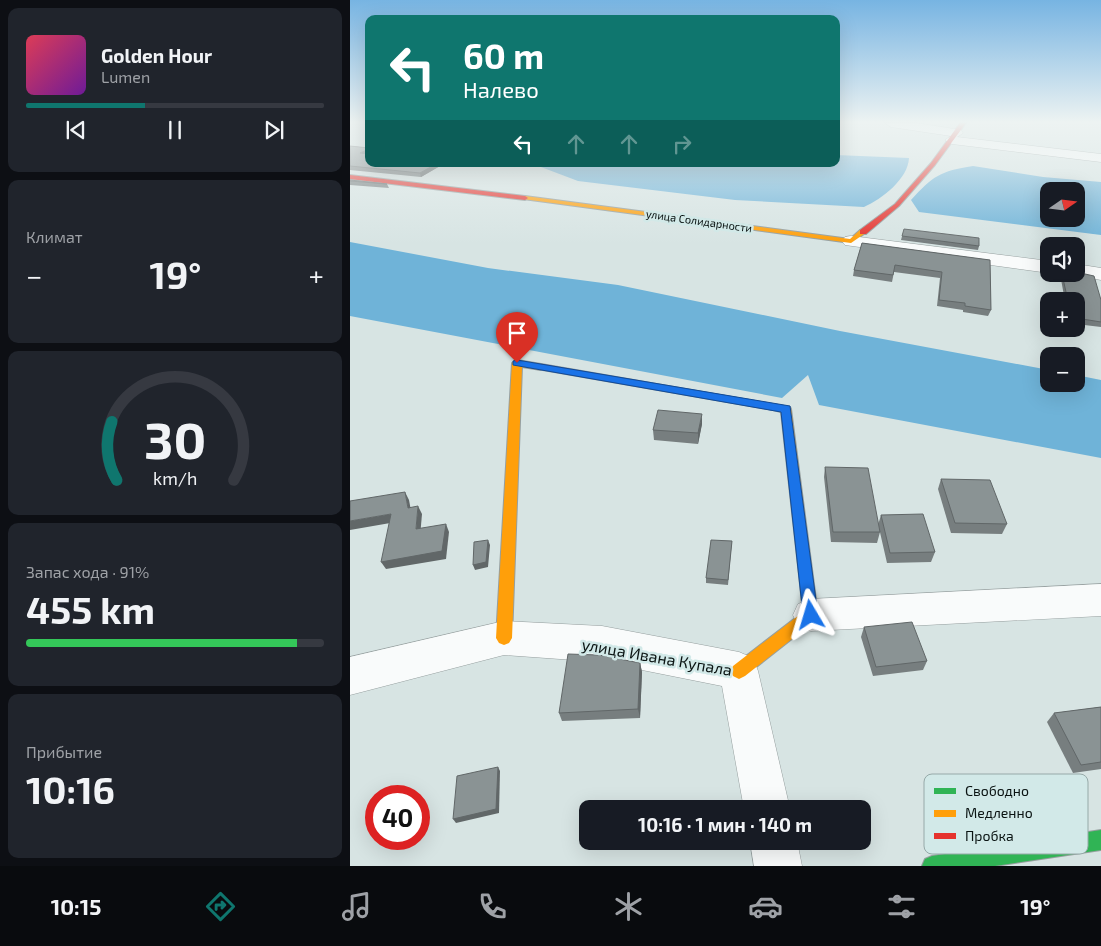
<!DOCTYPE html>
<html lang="ru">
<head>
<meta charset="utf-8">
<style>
  :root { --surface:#171b24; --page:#20242c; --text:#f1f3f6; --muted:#9ea1a6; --line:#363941; --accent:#0f766e }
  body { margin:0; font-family:"Exo 2",sans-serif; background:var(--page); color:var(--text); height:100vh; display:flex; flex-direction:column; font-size:19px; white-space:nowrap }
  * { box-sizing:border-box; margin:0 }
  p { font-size:16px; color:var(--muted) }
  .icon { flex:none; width:28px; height:28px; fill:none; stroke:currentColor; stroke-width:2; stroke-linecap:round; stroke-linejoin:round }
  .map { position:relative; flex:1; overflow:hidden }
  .details { display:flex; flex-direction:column; gap:8px; padding:8px; background:#0d0f14; width:350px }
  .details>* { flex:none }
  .hud { position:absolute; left:15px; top:15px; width:475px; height:152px; border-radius:10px; box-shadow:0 5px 20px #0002; background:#0f766e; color:#fff; overflow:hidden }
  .needle { width:32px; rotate:76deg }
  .fabs { position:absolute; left:690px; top:182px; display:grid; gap:10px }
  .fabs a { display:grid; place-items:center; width:45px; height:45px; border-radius:10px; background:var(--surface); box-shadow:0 5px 20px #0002; font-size:25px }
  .speed { position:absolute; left:15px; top:785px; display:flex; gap:10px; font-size:25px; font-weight:700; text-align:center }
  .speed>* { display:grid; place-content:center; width:65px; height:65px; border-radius:50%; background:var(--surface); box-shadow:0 5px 20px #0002; line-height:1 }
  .speed .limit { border:8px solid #d22; background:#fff; color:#111 }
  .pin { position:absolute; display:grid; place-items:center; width:42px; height:42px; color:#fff; margin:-51px -21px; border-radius:50% 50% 50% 0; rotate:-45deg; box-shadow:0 0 5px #0007 }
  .pin .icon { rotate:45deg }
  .me { position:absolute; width:55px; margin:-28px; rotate:353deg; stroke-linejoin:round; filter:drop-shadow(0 0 4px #0008) }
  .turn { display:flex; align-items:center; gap:18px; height:105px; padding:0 15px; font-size:22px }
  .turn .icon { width:65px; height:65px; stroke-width:2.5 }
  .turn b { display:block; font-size:35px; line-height:42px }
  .lanes { display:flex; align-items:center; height:48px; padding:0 15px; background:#0003; justify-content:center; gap:25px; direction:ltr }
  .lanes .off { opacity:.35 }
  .big { font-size:38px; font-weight:700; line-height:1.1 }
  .details .tile { flex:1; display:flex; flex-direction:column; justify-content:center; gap:8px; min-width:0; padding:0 18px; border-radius:10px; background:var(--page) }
  .details .dial { align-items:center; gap:0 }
  .dial svg { height:130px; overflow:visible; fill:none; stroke:var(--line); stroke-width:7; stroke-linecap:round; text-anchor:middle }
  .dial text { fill:var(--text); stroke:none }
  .song { display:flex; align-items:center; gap:15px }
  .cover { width:60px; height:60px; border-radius:8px; background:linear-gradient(135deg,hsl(350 70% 55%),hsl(280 70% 35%)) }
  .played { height:5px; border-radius:2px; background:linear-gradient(90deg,var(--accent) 40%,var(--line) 40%) }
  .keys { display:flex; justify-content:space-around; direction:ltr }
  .heat { display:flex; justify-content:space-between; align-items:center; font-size:28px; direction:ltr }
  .charge { height:8px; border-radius:4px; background:linear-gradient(90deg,#34c759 91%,var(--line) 0) }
  .trip { position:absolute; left:229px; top:800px; width:292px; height:50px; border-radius:10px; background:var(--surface); box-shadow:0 5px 20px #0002; font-weight:700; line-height:50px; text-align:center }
  .tab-bar { display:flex; height:80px; justify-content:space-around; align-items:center; background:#090b0e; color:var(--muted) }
  .tab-bar .icon { width:35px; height:35px }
  .tab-bar .selected { color:var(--accent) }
  .tab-bar b { font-size:22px; color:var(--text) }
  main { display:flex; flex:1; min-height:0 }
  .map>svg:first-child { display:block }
  .water { fill:#6fb3d8; fill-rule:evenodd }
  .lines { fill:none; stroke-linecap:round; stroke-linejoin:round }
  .street-casing { stroke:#969f9f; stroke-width:1 }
  .fast-casing { stroke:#969f9f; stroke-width:2 }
  .slow-casing { stroke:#969f9f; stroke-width:2 }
  .jam-casing { stroke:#969f9f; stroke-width:2 }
  .street { fill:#f9fbfb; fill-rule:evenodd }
  .fast { fill:#30b455; fill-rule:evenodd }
  .slow { fill:#ff9f0a; fill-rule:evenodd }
  .jam { fill:#e5322d; fill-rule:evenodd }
  .wall { fill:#777e7f }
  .shaded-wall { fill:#616768 }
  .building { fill:#8a9394; stroke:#616768 }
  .route { fill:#1a73e8; stroke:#114b97 }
  .labels { text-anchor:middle; stroke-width:5; stroke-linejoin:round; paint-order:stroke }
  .far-street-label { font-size:11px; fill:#0a1312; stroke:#d2e9e8 }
  .near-street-label { font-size:16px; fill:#0a1312; stroke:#d2e9e8 }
  .key { fill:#d2e9e8; stroke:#96a9a8; stroke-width:1 }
  .key-label { font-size:14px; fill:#0a1312 }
</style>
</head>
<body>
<main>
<section class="details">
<div class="tile">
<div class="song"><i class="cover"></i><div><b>Golden Hour</b><p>Lumen</p></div></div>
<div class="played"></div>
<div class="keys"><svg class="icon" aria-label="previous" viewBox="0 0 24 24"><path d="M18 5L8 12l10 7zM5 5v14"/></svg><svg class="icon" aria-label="pause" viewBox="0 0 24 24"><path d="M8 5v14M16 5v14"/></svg><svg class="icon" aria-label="next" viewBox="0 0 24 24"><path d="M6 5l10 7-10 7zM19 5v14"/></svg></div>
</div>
<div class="tile"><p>Климат</p>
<div class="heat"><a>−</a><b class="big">19°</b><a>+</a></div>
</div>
<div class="tile dial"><svg viewBox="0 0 100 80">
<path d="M14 69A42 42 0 1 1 86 69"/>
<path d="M14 69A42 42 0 0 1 11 33" stroke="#0f766e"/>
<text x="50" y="56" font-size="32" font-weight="700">30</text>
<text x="50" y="72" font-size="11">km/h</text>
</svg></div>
<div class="tile"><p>Запас хода · 91%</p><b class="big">455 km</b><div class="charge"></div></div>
<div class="tile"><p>Прибытие</p><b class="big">10:16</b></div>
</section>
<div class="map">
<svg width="751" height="866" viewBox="0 0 751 866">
  <rect width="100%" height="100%" fill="#d7e4e3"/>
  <!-- water -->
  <g class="water">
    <path d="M486,155l73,3c-1,21 -27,41 -45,49l-129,-7 -157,-19 -45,-17h303z"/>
    <path d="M623,166l70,11 58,5v53l-182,-23 -8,-12c22,-24 29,-29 62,-34zM699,191h27v28h-27z"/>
    <polygon points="0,242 138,268 268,285 490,331 699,370 699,384 726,384 726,375 751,380 751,458 469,405 458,375 432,398 0,316"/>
  </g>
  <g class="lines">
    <!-- street casing -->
    <g class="street-casing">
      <g id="street">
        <polygon points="535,123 566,123 611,130 613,133 607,137 751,154 751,162 602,144 595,140 601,136 541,127"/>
        <polygon points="501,236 699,261 699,273 495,245 492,241 495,237"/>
        <polygon points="726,264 751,268 751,280 719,274 726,274"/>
        <polygon points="751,584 751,616 461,631 448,626 443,615 448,604 461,599"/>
        <polygon points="154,621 252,626 389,652 403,658 408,671 440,809 394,809 372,686 252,662 154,655 0,695 0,657"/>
        <polygon points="400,841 447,841 452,866 404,866"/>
      </g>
    </g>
    <!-- fast casing -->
    <g class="fast-casing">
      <polygon id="fast" points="751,830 751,850 645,866 572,866 575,859 582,856"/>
    </g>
    <!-- slow casing -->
    <g class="slow-casing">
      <g id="slow">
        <polygon points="175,196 500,239 510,230 517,232 501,243 173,199 172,198"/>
        <polygon points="167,360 191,364 196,367 191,370 172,367 162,638 159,643 154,645 149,643 146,638 162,363"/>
        <polygon points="423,404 440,407 441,409 468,615 466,620 395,676 389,679 383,676 381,671 383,666 453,612 431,412 419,409 418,407 419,405"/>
      </g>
    </g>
    <!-- jam casing -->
    <g class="jam-casing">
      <g id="jam">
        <polygon points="610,123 616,123 585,165 549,206 516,234 510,234 510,230 545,204 581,163"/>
        <polygon points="0,175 175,196 178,198 175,200 0,179"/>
        <polygon points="191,364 423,404 428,407 423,410 187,369 186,367 187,365"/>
      </g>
    </g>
    <!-- street -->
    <use href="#street" class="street"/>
    <!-- fast -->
    <use href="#fast" class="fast"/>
    <!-- slow -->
    <use href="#slow" class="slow"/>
    <!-- jam -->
    <use href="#jam" class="jam"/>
  </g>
  <!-- wall -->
  <g class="wall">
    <polygon points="0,146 19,148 19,154 18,154 90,166 71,177 0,170"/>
    <polygon points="0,180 37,184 39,188 0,185"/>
    <polygon points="554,229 629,246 628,250 551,240"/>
    <polygon points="512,243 640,260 641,310 638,316 613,312 613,310 587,306 590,278 544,272 542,282 503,276 504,270"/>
    <polygon points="710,274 726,274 751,300 751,327 726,324 726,301 715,301"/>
    <polygon points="352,424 348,444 304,440 303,430"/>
    <polygon points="475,467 528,525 531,515 585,552 581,562 537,563 529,528 530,532 527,543 481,542 474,477"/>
    <polygon points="591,479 657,524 652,534 601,533 588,489"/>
    <polygon points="382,541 378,585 356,583 356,578"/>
    <polygon points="514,627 577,661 573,670 523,676 511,637"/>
    <polygon points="290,663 292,672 290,718 212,721 209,713"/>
    <polygon points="751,707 751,769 723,773 697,722 704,713"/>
  </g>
  <!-- shaded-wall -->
  <g class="shaded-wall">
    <polygon points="19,149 19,154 12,157 10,153"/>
    <polygon points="86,164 89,164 90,166 71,177 70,173"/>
    <polygon points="352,414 352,424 348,444 348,433"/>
    <polygon points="55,492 59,500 62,516 58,508"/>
    <polygon points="68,506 72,514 70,537 66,529"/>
    <polygon points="41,514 46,522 0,530 0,521"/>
    <polygon points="96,524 99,532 96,559 36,569 31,562"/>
    <polygon points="138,540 140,545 138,567 125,570 123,565"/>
    <polygon points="290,663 292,672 290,718 288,709"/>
    <polygon points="148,767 150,771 149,813 106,823 103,819"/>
  </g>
  <!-- building -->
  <g class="building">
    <polygon points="0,146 19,148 19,149 10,153 19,154 19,164 86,164 70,173 0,166"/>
    <polygon points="0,180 37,184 0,181"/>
    <polygon points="554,229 629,238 629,246 552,236"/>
    <polygon points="512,243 640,260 641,310 615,306 615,303 589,300 592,272 545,265 543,275 504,270"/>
    <polygon points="726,272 744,276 751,300 751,322 726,318 726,301 718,301 712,274 726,274"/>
    <polygon points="308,410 352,414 348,433 303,430"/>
    <polygon points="475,467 518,468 530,532 483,532"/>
    <polygon points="591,479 640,480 657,524 605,523"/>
    <polygon points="55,492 58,508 68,506 66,529 96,524 92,551 31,562 41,514 0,521 0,501"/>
    <polygon points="573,514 585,552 540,553 531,515"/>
    <polygon points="138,540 136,562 123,565 124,542"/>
    <polygon points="361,540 382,541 378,580 356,578"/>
    <polygon points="562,622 577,661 526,667 514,627"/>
    <polygon points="218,654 249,655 290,663 288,709 209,713"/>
    <polygon points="751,707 751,762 731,765 704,713"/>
    <polygon points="148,767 146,809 103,819 107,776"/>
  </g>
  <!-- sky -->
  <linearGradient id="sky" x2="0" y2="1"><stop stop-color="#77b4e2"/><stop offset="0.5" stop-color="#edf3f2"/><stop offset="1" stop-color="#edf3f2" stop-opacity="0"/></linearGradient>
  <rect width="751" height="244" fill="url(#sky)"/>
  <!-- route -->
  <polygon class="route" points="167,360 440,406 468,615 466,619 461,621 455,619 453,615 431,412 163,365 163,361"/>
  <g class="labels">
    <!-- far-street labels -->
    <g class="far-street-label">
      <text transform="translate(349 221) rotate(8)" y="4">улица Солидарности</text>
    </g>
    <!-- near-street labels -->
    <g class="near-street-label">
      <text transform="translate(307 657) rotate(10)" y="6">улица Ивана Купала</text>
    </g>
  </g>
  <!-- legend -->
  <rect x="574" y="774" width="164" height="80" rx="8" class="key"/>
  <rect x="584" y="788" width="22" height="6" fill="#30b455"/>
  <rect x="584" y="810" width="22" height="7" fill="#ff9f0a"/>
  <rect x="584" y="833" width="22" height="6" fill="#e5322d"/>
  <g class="key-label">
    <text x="615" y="796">Свободно</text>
    <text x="615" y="818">Медленно</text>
    <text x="615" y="841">Пробка</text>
  </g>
</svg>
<div class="fabs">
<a><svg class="needle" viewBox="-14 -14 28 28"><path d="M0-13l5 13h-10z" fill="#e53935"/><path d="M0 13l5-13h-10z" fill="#9ea1a6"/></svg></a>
<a><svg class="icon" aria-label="sound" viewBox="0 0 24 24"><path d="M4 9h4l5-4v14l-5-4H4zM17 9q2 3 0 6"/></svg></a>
<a>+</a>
<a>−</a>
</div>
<div class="speed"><div class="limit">40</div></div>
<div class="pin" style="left:167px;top:363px;background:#d93025"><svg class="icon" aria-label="arrive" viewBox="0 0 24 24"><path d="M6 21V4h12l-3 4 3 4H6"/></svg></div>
<svg class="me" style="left:461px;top:615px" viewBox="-20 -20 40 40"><path d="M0-17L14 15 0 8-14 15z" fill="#1a73e8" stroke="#fff" stroke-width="4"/></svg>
<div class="trip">10:16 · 1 мин · 140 m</div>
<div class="hud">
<div class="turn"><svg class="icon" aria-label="left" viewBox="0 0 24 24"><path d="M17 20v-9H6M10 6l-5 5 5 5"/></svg><div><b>60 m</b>Налево</div></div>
<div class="lanes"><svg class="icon" aria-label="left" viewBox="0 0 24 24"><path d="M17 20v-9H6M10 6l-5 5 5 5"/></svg><svg class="icon off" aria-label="ahead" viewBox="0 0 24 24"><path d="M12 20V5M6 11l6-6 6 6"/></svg><svg class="icon off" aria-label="ahead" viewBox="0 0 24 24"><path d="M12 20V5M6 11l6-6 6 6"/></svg><svg class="icon off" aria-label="right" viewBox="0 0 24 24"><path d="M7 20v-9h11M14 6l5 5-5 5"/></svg></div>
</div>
</div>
</main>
<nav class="tab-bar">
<b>10:15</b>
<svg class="icon selected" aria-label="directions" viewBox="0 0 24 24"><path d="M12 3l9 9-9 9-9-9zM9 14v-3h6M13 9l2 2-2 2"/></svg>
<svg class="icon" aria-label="music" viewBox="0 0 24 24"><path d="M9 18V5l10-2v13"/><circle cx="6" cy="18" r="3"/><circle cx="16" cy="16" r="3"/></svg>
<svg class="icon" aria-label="phone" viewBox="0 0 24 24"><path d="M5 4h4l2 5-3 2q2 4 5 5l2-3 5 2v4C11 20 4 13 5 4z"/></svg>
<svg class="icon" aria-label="climate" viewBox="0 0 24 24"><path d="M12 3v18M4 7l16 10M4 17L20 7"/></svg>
<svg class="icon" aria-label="car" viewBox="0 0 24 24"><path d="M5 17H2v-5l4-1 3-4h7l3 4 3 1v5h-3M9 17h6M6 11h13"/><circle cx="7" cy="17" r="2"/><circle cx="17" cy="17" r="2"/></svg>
<svg class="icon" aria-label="filters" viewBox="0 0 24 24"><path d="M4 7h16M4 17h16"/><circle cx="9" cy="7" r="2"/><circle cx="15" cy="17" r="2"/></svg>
<b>19°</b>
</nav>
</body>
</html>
